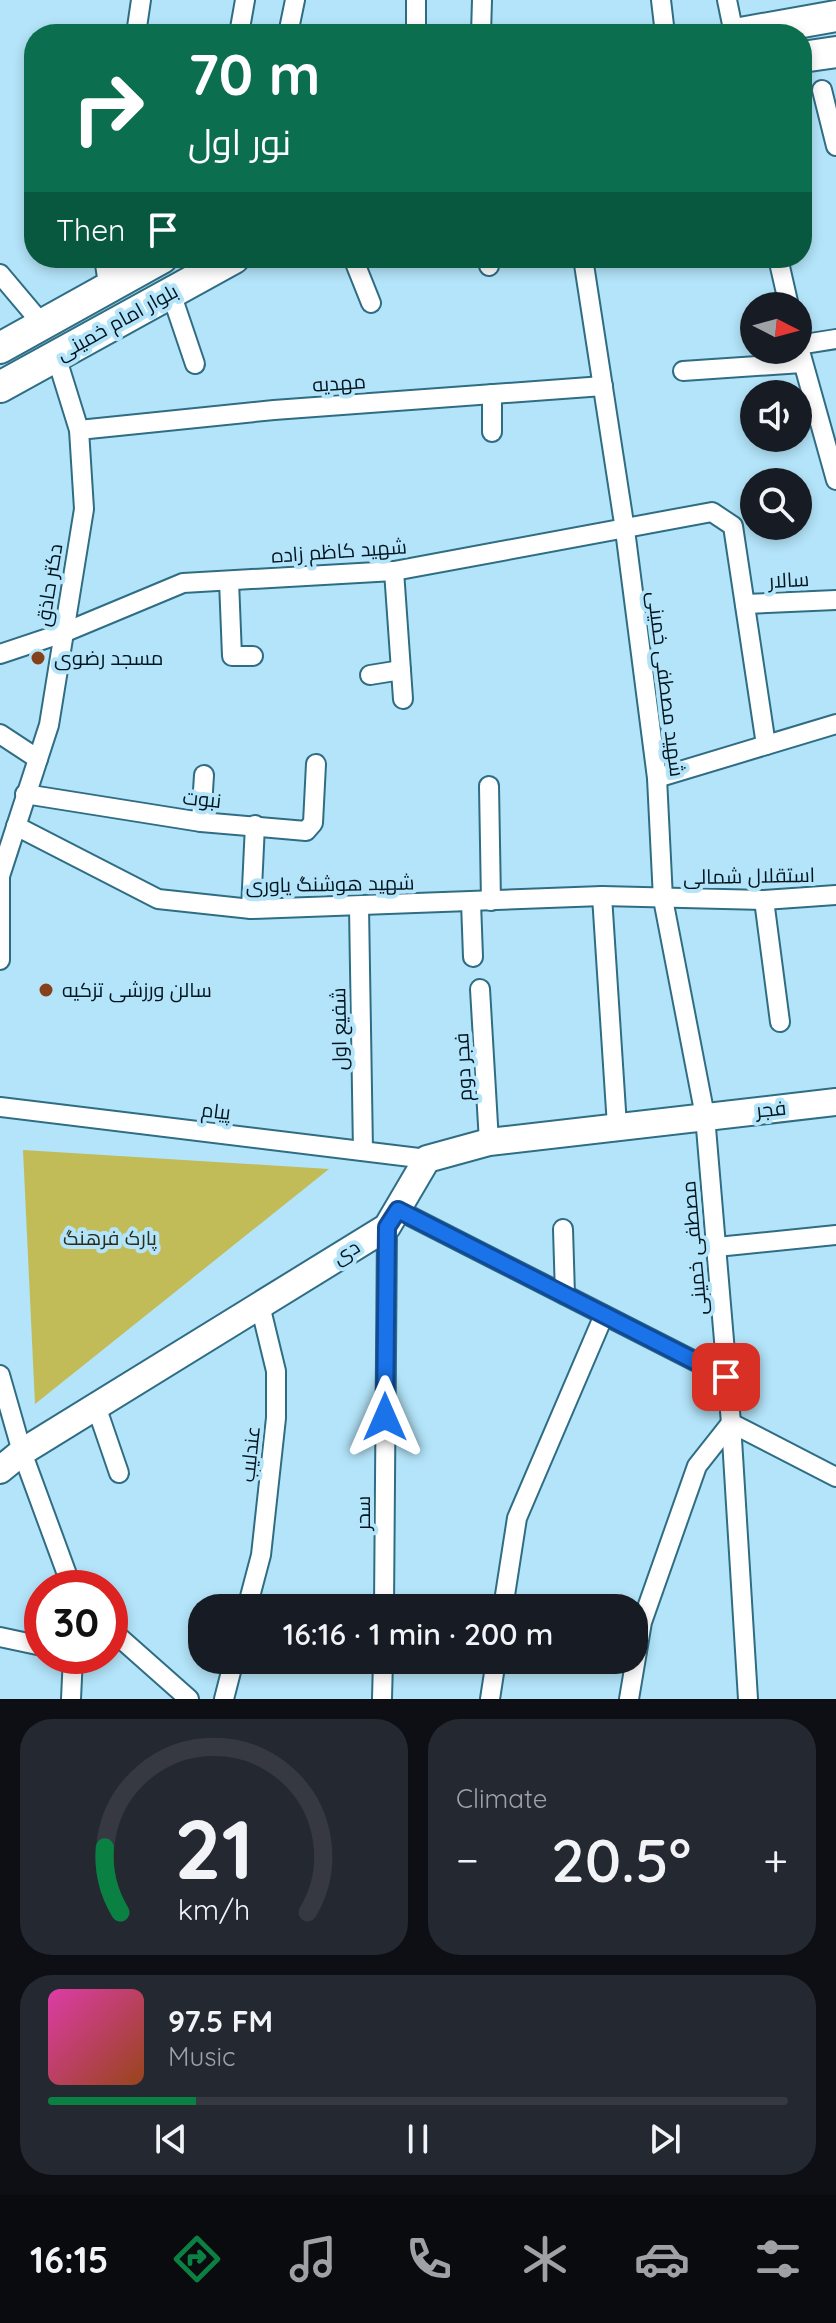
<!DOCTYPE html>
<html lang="en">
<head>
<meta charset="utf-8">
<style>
  :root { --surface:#171b24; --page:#242831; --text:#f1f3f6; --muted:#9ea1a6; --line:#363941; --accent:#0b8043 }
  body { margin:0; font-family:Quicksand,Cairo,sans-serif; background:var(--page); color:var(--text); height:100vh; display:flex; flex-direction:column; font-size:30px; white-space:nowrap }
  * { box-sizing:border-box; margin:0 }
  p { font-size:26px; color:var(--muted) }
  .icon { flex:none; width:44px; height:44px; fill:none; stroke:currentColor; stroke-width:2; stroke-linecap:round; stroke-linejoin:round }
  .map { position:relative; height:1699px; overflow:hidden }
  .sheet { display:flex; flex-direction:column; gap:20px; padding:20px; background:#0d0f14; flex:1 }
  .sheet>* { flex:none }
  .guide { position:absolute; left:24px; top:24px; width:788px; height:244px; border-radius:32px; box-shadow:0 4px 12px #0003; background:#0b6e4f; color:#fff; overflow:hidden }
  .needle { width:52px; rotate:96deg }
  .buttons { position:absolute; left:740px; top:292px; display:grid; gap:16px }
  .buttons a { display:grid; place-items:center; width:72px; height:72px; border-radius:50%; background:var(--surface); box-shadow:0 4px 12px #0003; font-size:40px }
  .speed { position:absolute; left:24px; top:1570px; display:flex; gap:16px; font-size:40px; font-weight:700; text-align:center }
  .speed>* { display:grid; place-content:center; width:104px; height:104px; border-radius:50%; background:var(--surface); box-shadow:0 4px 12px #0003; line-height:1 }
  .speed .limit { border:12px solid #d22; background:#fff; color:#111 }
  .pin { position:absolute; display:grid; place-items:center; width:68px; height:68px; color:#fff; margin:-34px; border-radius:16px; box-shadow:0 4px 12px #0006 }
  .me { position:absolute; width:88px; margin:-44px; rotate:0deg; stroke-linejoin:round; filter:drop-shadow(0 0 6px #0008) }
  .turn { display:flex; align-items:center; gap:28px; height:168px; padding:0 32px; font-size:36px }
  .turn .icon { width:104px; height:104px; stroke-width:2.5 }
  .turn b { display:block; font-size:56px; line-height:68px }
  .then { display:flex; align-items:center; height:76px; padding:0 32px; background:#0003; gap:16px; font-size:30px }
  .big { font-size:60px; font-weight:600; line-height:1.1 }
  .sheet .card { flex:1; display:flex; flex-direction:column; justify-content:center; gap:12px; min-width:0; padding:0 28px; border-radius:32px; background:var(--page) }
  .sheet .dial { align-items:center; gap:0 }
  .dial svg { height:208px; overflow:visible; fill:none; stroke:var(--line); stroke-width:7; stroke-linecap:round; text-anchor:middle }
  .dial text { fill:var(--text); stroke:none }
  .song { display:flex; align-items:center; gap:24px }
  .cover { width:96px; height:96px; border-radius:12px; background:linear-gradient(135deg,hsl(320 70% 55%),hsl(20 70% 35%)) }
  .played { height:8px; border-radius:4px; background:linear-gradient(90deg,var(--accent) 20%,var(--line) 20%) }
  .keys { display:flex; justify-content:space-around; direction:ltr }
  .heat { display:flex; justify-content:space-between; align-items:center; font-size:44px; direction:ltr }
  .sheet .tiles { flex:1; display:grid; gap:20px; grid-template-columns:1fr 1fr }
  .card:last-child { grid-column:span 2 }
  .trip { position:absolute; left:188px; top:1594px; width:460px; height:80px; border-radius:32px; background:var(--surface); box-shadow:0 4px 12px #0003; font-weight:600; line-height:80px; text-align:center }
  .dock { display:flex; height:128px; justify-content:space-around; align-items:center; background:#090b0e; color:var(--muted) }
  .dock .icon { width:56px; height:56px }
  .dock .active { color:var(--accent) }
  .dock b { font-size:36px; color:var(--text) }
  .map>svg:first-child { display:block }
  .green { fill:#c1bb58 }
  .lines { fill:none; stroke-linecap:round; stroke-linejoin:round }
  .street-casing { stroke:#2f6d84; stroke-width:22 }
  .secondary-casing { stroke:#2f6d84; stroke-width:30 }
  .primary-casing { stroke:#2f6d84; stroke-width:34 }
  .street { stroke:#fff; stroke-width:18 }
  .secondary { stroke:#fff; stroke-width:26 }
  .primary { stroke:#fff; stroke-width:30 }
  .route-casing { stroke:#114b97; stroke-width:20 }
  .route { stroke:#1a73e8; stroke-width:14 }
  .poi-dot { fill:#86401a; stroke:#b3e4f9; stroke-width:3 }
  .labels { text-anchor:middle; stroke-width:8; stroke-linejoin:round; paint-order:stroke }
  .street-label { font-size:20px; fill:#00151f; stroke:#b3e4f9 }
  .poi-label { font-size:20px; fill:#00151f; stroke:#b3e4f9; text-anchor:start }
  .park-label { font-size:20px; fill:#2d2c18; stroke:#b3e4f9 }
</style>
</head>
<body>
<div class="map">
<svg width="836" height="1699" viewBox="0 0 836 1699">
  <rect width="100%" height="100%" fill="#b3e4f9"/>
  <!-- green -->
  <polygon class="green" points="23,1150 329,1169 35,1404"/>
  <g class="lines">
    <!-- street casing -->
    <g class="street-casing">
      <g id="street">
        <polyline points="416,0 416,34"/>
        <polyline points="661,0 665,34"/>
        <polyline points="727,0 734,34"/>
        <polyline points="136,34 141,0"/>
        <polyline points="239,34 245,0"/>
        <polyline points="288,34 295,0"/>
        <polyline points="481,34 482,0"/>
        <polyline points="822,90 836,146"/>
        <polyline points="104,258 109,290"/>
        <polyline points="353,258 371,303"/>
        <polyline points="488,258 489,266"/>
        <polyline points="583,258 625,530 657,778 663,899 705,1116 731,1423 748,1699"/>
        <polyline points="778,258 789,306"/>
        <polyline points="0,274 43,325"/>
        <polyline points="171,293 195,364"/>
        <polyline points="798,344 836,480"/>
        <polyline points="798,345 836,339"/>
        <polyline points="683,371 802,363"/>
        <polyline points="79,430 274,410 603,386"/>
        <polyline points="492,432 492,394"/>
        <polyline points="394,571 403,699"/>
        <polyline points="229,581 232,656 253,656"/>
        <polyline points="745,604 836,600"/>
        <polyline points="0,654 63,633 183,583 394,571 712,512 733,526 766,745"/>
        <polyline points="370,675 401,670"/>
        <polyline points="0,734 38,759"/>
        <polyline points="657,778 836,724"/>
        <polyline points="489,786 491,901"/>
        <polyline points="25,794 201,822 306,831 313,823 316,764"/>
        <polyline points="201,822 204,775"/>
        <polyline points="16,826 158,899 251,909 602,896 764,900 836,895"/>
        <polyline points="602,896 617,1126"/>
        <polyline points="764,900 780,1022"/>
        <polyline points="471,902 473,957"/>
        <polyline points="359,907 363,1151"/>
        <polyline points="251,909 255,825"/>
        <polyline points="0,960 0,876 49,725 84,509 79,430 56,356"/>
        <polyline points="480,989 489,1142"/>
        <polyline points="0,1107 427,1159"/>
        <polyline points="398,1210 726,1377"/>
        <polyline points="563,1229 565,1295"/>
        <polyline points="717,1247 836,1235"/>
        <polyline points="0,1375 22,1452 72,1588"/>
        <polyline points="96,1406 119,1473"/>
        <polyline points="731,1423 836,1477"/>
        <polyline points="247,1608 261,1555 276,1418 276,1371 260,1305"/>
        <polyline points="384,1608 387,1227"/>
        <polyline points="503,1608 517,1518 604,1315"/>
        <polyline points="110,1629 189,1699"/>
        <polyline points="0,1637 42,1646"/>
        <polyline points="71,1699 73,1656"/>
        <polyline points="224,1699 234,1660"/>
        <polyline points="382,1699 383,1660"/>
        <polyline points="490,1699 496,1660"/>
        <polyline points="629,1699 642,1622 697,1466 731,1423"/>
      </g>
    </g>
    <!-- secondary casing -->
    <g class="secondary-casing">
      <polyline id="secondary" points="0,1470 22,1452 387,1227 427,1159 489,1142 836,1102"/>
    </g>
    <!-- primary casing -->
    <g class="primary-casing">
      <g id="primary">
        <polyline points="735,34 836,16"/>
        <polyline points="802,57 836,52"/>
        <polyline points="0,348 162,258"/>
        <polyline points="0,387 234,258"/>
      </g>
    </g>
    <!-- street -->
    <use href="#street" class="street"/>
    <!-- secondary -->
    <use href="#secondary" class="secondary"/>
    <!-- primary -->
    <use href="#primary" class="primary"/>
  </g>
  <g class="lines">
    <!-- route casing -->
    <g class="route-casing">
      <polyline id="route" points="385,1417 387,1227 398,1210 726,1377"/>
    </g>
    <!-- route -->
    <use href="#route" class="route"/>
  </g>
  <!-- markers -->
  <g class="poi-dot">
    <circle cx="38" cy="658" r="8"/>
    <circle cx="46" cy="990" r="8"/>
  </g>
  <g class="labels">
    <!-- street labels -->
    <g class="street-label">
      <text transform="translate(117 322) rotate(-29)" y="7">بلوار امام خمینی</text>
      <text transform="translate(339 383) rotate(-4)" y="7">مهدیه</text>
      <text transform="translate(339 551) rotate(-4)" y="7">شهید کاظم زاده</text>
      <text transform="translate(789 580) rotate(-3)" y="7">سالار</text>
      <text transform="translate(49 585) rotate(-81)" y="7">دکتر حاذق</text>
      <text transform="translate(666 684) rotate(83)" y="7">شهید مصطفی خمینی</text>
      <text transform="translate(202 799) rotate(6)" y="7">نبوت</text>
      <text transform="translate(749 876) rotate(-1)" y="7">استقلال شمالی</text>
      <text transform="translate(330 884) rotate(-1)" y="7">شهید هوشنگ یاوری</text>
      <text transform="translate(339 1029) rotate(-91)" y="7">شفیع اول</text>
      <text transform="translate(463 1067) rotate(-93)" y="7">فجر دوم</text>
      <text transform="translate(771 1109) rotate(-6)" y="7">فجر</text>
      <text transform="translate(216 1111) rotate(7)" y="7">پیام</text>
      <text transform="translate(694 1248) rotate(-95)" y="7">مصطفی خمینی</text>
      <text transform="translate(346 1252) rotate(-32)" y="7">دی</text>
      <text transform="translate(250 1454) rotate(-84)" y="7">عندلیب</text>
      <text transform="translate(363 1513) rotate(-90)" y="7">سحر</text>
    </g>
    <!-- poi labels -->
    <g class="poi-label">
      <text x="54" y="665">مسجد رضوی</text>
      <text x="62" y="997">سالن ورزشی تزکیه</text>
    </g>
    <!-- park labels -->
    <g class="park-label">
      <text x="110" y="1245">پارک فرهنگ</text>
    </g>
  </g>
</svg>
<div class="buttons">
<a><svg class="needle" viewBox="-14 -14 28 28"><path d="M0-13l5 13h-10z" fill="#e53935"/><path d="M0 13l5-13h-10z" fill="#9ea1a6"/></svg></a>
<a><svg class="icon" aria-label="sound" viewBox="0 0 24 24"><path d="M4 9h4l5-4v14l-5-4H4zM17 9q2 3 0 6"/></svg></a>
<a><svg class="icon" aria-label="search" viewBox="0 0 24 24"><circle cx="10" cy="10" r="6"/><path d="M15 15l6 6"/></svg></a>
</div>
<div class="speed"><div class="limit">30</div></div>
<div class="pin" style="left:726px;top:1377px;background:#d93025"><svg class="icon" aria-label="arrive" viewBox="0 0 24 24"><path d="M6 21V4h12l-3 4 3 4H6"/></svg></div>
<svg class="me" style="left:385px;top:1417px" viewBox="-20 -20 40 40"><path d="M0-17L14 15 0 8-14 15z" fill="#1a73e8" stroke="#fff" stroke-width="4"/></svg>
<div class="trip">16:16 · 1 min · 200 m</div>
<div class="guide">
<div class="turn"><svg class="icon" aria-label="right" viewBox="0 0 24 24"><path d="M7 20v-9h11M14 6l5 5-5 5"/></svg><div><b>70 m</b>نور اول</div></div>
<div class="then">Then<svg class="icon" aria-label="arrive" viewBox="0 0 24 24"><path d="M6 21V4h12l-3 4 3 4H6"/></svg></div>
</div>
</div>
<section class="sheet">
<div class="tiles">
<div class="card dial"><svg viewBox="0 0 100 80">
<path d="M14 69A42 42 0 1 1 86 69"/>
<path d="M14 69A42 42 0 0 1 8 44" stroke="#0b8043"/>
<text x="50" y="56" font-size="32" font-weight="700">21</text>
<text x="50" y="72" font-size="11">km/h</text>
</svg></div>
<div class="card"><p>Climate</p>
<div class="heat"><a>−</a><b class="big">20.5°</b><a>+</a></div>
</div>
<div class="card">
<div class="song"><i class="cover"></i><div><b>97.5 FM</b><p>Music</p></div></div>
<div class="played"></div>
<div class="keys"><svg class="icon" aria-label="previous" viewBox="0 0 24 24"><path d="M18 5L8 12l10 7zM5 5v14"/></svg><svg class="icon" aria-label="pause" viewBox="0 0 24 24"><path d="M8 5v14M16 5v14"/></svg><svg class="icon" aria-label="next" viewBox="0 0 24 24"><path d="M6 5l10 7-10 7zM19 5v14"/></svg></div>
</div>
</div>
</section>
<nav class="dock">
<b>16:15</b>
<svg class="icon active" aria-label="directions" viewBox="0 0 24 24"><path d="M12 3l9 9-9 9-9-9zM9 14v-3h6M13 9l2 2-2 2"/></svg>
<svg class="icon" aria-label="music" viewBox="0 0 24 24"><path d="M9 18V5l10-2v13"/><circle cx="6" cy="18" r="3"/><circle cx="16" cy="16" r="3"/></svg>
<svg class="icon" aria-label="phone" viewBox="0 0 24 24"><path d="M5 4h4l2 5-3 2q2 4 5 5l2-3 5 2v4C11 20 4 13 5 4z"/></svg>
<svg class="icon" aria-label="climate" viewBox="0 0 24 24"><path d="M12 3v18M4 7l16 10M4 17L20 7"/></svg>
<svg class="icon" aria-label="car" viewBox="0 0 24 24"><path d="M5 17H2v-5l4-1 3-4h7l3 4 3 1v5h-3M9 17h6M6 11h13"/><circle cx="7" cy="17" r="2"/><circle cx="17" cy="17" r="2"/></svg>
<svg class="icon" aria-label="filters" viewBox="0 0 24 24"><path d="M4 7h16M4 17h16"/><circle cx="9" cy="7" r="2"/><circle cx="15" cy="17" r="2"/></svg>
</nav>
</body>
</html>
